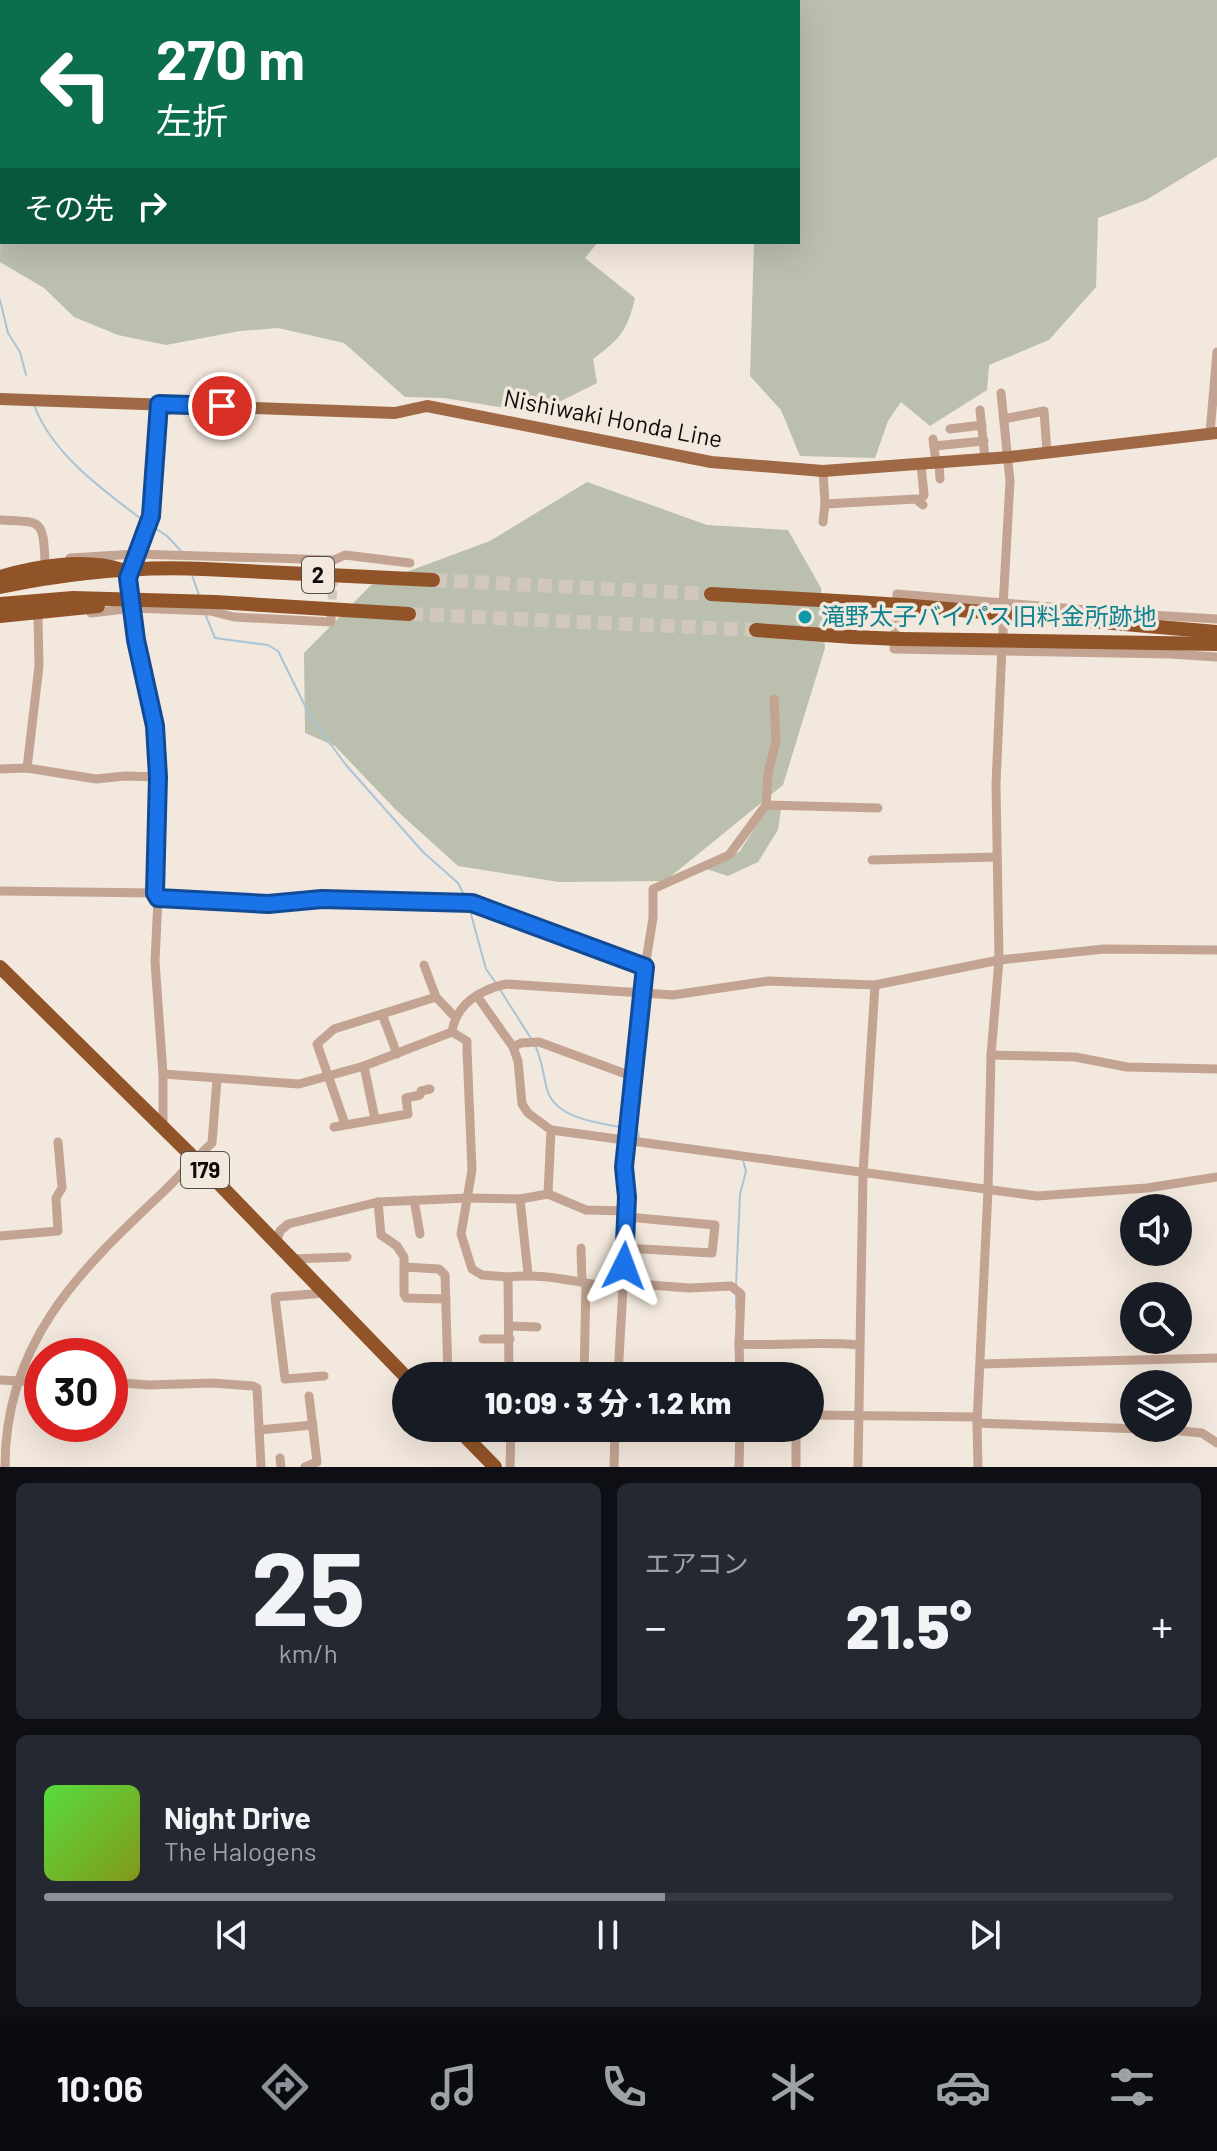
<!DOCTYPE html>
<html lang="ja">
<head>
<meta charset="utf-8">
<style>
  :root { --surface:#171b24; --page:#242831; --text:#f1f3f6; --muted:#9ea1a6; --line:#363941; --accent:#8c9099 }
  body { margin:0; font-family:Barlow,"Noto Sans JP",sans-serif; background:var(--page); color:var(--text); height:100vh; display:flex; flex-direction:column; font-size:30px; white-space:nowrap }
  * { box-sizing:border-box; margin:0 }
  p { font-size:26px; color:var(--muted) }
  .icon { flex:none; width:44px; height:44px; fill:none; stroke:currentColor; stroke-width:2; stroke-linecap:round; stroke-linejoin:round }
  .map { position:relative; height:1467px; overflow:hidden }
  .drawer { display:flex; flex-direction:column; gap:16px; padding:16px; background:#0d0f14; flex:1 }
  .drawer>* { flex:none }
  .banner { position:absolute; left:0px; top:0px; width:800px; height:244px; box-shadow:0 8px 32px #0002; background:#0b6e4f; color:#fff; overflow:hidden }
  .controls { position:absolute; left:1120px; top:1194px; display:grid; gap:16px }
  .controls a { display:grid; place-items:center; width:72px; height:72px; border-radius:50%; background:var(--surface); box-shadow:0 8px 32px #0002; font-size:40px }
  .speed { position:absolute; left:24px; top:1338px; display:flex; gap:16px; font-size:40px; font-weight:700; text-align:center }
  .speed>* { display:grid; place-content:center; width:104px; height:104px; border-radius:50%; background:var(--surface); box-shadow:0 8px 32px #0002; line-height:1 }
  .speed .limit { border:12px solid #d22; background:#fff; color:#111 }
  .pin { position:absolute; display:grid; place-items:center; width:68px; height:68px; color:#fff; margin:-34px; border:4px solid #fff; border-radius:50%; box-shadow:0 2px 8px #0007 }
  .me { position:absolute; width:88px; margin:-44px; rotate:3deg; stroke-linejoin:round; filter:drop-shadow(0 0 6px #0008) }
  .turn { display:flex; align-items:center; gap:28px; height:168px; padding:0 24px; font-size:36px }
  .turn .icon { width:104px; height:104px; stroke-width:2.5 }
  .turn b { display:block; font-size:56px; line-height:68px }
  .then { display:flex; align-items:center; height:76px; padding:0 24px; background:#0003; gap:16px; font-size:30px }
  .big { font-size:60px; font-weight:800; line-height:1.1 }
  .drawer .tile { flex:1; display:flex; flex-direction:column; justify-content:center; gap:12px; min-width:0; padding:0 28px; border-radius:12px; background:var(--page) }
  .drawer .dial { align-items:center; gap:0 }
  .dial b { font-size:104px; line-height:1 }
  .song { display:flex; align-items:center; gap:24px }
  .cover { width:96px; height:96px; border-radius:12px; background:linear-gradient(135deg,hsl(110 70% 55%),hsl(70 70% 35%)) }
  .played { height:8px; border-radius:4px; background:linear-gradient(90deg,var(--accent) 55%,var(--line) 55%) }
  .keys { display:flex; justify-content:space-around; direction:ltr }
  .heat { display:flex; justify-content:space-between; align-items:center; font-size:44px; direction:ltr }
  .drawer .tiles { flex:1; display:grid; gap:16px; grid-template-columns:1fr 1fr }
  .tile:last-child { grid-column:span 2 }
  .trip { position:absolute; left:392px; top:1362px; width:432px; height:80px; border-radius:40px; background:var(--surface); box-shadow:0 8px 32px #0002; font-weight:800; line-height:80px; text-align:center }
  .tabs { display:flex; height:128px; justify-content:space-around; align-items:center; background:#090b0e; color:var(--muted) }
  .tabs .icon { width:56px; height:56px }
  .tabs .current { color:var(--accent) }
  .tabs b { font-size:36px; color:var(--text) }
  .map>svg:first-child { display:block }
  .green { fill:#babfae }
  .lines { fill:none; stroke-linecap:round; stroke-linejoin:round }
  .stream { stroke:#a9c4d7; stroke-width:2 }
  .minor-tunnel { stroke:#d1c7bd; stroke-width:9; stroke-dasharray:9 4.5; stroke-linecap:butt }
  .highway-tunnel { stroke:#d1c7bd; stroke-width:14; stroke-dasharray:14 7; stroke-linecap:butt }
  .minor { stroke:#c3a492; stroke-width:9 }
  .major { stroke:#9f6946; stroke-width:12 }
  .highway { stroke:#915328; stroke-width:14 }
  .highway-bridge { stroke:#915328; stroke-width:14 }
  .route-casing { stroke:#114b97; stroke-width:20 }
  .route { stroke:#1a73e8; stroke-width:14 }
  .culture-dot { fill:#0f9aa8; stroke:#f3e8dd; stroke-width:3 }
  .labels { text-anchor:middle; stroke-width:7; stroke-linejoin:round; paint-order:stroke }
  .shield { fill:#f3e8dd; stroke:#534d48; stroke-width:2 }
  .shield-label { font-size:22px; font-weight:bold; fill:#0f0b08 }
  .street-label { font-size:24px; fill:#0f0b08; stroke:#f3e8dd }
  .culture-label { font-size:24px; fill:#0d838f; stroke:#f3e8dd; text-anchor:start }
</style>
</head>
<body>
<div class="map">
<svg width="1217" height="1467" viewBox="0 0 1217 1467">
  <rect width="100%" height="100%" fill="#f3e8dd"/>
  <!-- green -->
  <g class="green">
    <polygon points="70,0 1217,0 1217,157 1146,200 1098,218 1096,287 1049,340 989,365 987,390 930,426 901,402 888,421 875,458 800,456 781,410 750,376 754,242 798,242 798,2"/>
    <path d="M2,124v118h596l-13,16 50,40c-8,33 -14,40 -42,61l4,24 -60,30 -93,-15 -39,-1 -61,-54 -66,-15 -38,3 -74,14 -48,-10 -44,-18 -30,-29 -44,-26z"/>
    <polygon points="587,482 707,525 788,530 821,588 825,648 783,785 665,881 559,882 458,866 396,810 335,746 305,733 304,653 371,585 490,541"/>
    <polygon points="768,807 781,809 778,830 758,862 728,876 706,869 740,851"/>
  </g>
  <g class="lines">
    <!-- stream -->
    <g class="stream">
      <polyline points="0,300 8,333 20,352 26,375"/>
      <path d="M34,405c18,49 70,86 110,116"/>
      <polyline points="152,526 167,536 181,551"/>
      <polyline points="192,575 199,595"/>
      <polyline points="206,616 215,638 268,645 278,651 311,718 346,765 423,852 458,883 467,901"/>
      <polyline points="469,907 486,969 496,983"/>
      <polyline points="499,988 532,1040"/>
      <path d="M535,1045c7,15 8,29 12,44 8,30 52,34 78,39"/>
      <polyline points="631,1129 638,1132 639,1138"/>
      <polyline points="736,1285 740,1194 746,1171 743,1160"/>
      <polyline points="736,1295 736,1309"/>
    </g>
    <!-- minor-tunnel -->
    <polyline class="minor-tunnel" points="331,613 334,572"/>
    <!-- highway-tunnel -->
    <g class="highway-tunnel">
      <polyline points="433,580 711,594"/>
      <polyline points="409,614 756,630"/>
    </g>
    <!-- minor -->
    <g class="minor">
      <polyline points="1001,393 1010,481 1003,607"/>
      <polyline points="980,410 985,459"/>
      <polyline points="1004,419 1044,411 1047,452"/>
      <polyline points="950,429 982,425"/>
      <polyline points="1210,433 1217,352"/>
      <polyline points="933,439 936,463"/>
      <polyline points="934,446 984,441"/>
      <polyline points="939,463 940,479"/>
      <polyline points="919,501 924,495 921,465"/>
      <polyline points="825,504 916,499 923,505"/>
      <path d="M0,520c41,2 43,-2 45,41"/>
      <polyline points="823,522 825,504 823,471"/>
      <polyline points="70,558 136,554 334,560 345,555 410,563"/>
      <polyline points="91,613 133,608 210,611 234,617 331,622 331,616"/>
      <polyline points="1217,619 1134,614 897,594 894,649 1170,654 1217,657"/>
      <polyline points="1003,635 1003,620"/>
      <polyline points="27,768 39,666 38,618"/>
      <polyline points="0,769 27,768 96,779 125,776 158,777"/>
      <polyline points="766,805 768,773 776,741 774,699"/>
      <polyline points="872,860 997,857"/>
      <polyline points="0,891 155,893 158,898 268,904 322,899 472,903 645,967"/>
      <polyline points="155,893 158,777 155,726 136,640 128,578 151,516 159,404"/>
      <polyline points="158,898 155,962 163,1074 163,1128"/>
      <polyline points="424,965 436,997 454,1016"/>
      <polyline points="477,996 513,1047 518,1061 522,1104 528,1113 551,1130 548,1194"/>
      <polyline points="382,1014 397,1054"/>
      <path d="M452,1032c4,-28 28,-42 54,-48l167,11 95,-14 107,4 124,-25 105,-11 113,1"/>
      <polyline points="452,1032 467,1041 467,1049 472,1170 461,1234 472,1269 482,1275 508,1277 509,1376"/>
      <polyline points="513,1047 521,1043 539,1042 634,1077"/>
      <polyline points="991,1055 1075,1057 1127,1067 1217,1069"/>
      <polyline points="364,1066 375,1119"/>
      <polyline points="163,1074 299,1084 364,1066 452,1032"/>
      <polyline points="345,1124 317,1044 334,1029 436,997"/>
      <polyline points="334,1127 408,1114 406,1098 420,1095 421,1091 430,1089"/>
      <polyline points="551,1130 1037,1196 1147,1188 1217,1177"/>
      <polyline points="520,1199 528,1274"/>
      <polyline points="414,1200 420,1234"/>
      <polyline points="378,1202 381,1235 397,1246 404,1257 404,1294 406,1298 446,1299"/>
      <polyline points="0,1236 58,1231 56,1198 62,1188 58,1142"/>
      <polyline points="276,1243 280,1231 288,1224 378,1202 467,1198 520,1199 548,1194 586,1210 627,1211"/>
      <polyline points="581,1248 582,1282"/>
      <polyline points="625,1248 712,1253 715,1225 627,1217"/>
      <polyline points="291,1259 347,1257"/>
      <polyline points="404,1267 439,1269 445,1275 448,1376"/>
      <path d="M508,1277c39,-5 76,8 115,11"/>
      <path d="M624,1283l65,5 42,-2 10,8 -2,50c40,2 79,-3 119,1"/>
      <polyline points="510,1326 537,1327"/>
      <polyline points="483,1339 510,1339"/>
      <polyline points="739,1344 740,1376"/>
      <polyline points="981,1364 1217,1358"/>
      <polyline points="324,1376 285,1379 275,1297 325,1293"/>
      <polyline points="584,1376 586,1285"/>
      <polyline points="618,1376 627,1217 624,1167 645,967 653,918 653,889 729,855 766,805 878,808"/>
      <polyline points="0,1380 42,1382"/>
      <polyline points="110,1382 149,1385 212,1383 253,1386 257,1388 261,1467"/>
      <polyline points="810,1415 977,1417"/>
      <polyline points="977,1423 1170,1430 1202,1433 1217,1443"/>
      <polyline points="796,1428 796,1467"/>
      <polyline points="259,1430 313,1425"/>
      <polyline points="280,1458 281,1467"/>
      <path d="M5,1467c0,-123 72,-194 155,-272 18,-17 34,-36 52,-52l5,-64"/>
      <polyline points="305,1467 317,1462 309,1396"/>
      <polyline points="510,1467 511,1428"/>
      <polyline points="614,1467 615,1428"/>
      <polyline points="739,1467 740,1428"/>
      <polyline points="858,1467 863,1173 875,985"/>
      <polyline points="978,1467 977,1423 988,1190 991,1055 999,960 996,784 1002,647"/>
    </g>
    <!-- major -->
    <polyline class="major" points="0,399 395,413 427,406 711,462 823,471 1010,457 1217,433"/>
    <!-- highway -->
    <g class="highway">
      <polyline points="204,569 433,580"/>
      <path d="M0,577c36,-11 85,-19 122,-7"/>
      <polyline points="711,594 855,602"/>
      <polyline points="215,602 409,614"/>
      <polyline points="901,605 1217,632"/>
      <polyline points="756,630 853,637"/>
      <polyline points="900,639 1217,644"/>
      <polyline points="0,967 195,1159 406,1377"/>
      <polyline points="457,1428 495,1467"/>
    </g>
    <!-- highway-bridge -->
    <g class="highway-bridge">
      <path d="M0,587c67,-14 136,-21 204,-18"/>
      <polyline points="855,602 901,605"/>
      <polyline points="0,604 73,598 215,602"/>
      <polyline points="0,616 98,606"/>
      <polyline points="853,637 900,639"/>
    </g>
  </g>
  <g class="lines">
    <!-- route casing -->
    <g class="route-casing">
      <polyline id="route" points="222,406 159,404 151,516 128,578 136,640 155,726 158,777 155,893 158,898 268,904 322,899 472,903 645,967 624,1167 627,1197 624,1266"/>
    </g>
    <!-- route -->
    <use href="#route" class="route"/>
  </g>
  <!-- markers -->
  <circle class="culture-dot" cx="805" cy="617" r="8"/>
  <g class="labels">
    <!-- shield labels -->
    <g class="shield">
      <rect x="302" y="557" width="32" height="36" rx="6"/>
      <rect x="181" y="1152" width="48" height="36" rx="6"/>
    </g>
    <g class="shield-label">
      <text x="318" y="583">2</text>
      <text x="205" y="1178">179</text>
    </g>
    <!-- street labels -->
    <g class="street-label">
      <text transform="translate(613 419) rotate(11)" y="8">Nishiwaki Honda Line</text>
    </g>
    <!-- culture labels -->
    <g class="culture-label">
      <text x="821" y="625">滝野太子バイパス旧料金所跡地</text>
    </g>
  </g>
</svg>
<div class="controls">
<a><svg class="icon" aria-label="sound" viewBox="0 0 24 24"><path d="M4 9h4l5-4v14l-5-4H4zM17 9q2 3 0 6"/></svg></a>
<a><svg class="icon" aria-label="search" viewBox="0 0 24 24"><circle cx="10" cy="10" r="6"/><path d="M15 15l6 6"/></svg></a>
<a><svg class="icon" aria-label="layers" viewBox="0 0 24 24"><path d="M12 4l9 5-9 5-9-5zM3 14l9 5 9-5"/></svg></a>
</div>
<div class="speed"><div class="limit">30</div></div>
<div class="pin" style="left:222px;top:406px;background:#d93025"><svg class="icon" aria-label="arrive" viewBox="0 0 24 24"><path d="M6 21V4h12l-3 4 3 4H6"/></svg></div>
<svg class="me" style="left:624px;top:1266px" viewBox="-20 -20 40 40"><path d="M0-17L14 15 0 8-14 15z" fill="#1a73e8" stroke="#fff" stroke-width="4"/></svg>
<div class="trip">10:09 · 3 分 · 1.2 km</div>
<div class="banner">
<div class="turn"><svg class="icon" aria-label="left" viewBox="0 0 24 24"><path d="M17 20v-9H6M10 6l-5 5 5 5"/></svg><div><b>270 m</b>左折</div></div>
<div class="then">その先<svg class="icon" aria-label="right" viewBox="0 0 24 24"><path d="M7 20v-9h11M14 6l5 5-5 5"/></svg></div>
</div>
</div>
<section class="drawer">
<div class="tiles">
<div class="tile dial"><b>25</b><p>km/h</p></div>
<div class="tile"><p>エアコン</p>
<div class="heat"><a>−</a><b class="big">21.5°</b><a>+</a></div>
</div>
<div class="tile">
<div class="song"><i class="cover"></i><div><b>Night Drive</b><p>The Halogens</p></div></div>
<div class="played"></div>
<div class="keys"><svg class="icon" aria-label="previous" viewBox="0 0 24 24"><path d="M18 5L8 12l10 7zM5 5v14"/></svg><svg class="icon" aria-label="pause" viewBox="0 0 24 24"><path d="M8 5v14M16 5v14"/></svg><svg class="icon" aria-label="next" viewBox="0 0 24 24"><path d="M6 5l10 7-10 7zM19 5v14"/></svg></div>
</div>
</div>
</section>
<nav class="tabs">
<b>10:06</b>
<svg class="icon current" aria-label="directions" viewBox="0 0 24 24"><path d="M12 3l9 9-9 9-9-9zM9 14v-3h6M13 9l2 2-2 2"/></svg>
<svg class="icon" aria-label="music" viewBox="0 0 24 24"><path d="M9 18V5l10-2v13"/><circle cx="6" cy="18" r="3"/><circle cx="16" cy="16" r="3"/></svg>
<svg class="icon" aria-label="phone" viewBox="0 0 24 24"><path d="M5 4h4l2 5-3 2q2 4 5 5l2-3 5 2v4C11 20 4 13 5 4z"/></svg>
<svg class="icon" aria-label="climate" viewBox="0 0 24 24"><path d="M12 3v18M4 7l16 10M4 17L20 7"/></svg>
<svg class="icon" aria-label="car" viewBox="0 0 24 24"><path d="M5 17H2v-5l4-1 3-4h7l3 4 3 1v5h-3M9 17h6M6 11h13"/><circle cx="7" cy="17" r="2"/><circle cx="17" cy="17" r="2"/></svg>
<svg class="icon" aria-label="filters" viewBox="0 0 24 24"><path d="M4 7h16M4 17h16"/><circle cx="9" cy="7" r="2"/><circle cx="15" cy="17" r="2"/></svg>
</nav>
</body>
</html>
